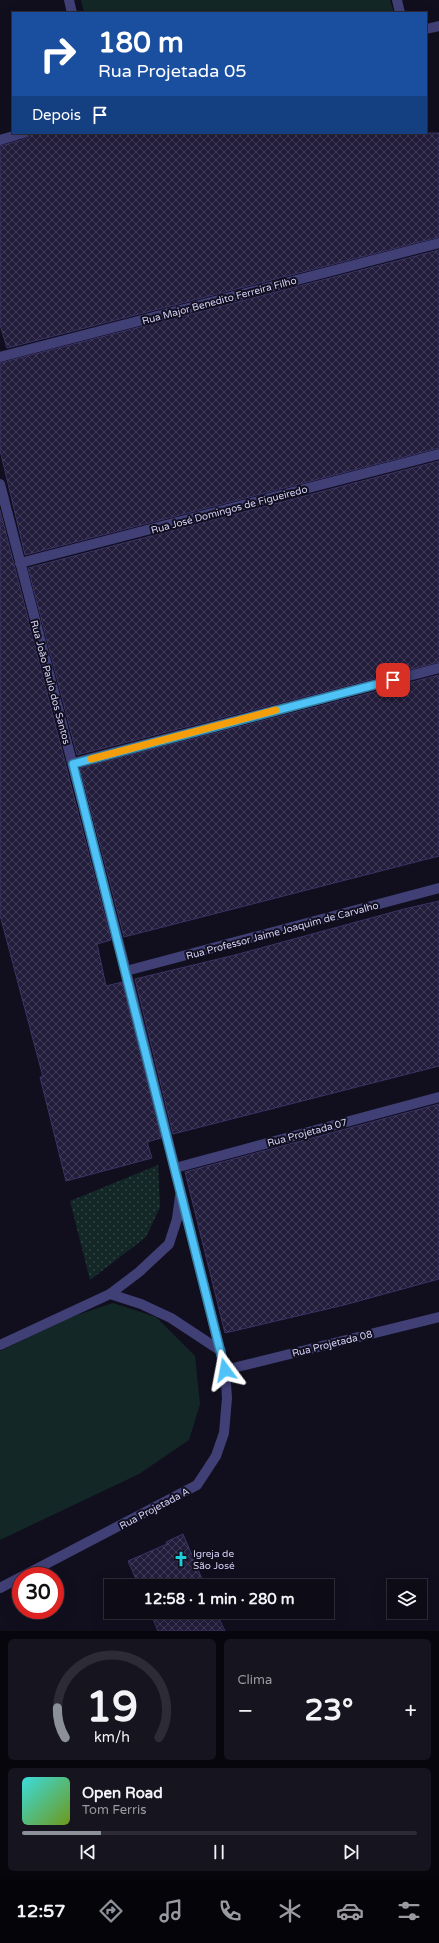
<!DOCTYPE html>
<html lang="pt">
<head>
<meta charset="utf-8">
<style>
  :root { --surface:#0d0b16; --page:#16141f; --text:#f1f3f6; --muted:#9a9ba1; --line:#2d2b35; --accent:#8c9099 }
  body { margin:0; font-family:"Varela Round",sans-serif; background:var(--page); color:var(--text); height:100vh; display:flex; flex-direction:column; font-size:15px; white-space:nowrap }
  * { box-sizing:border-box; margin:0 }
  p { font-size:13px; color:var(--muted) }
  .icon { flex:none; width:22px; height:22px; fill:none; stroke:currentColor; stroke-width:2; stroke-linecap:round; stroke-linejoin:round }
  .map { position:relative; height:1631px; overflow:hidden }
  .side { display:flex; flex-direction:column; gap:8px; padding:8px; background:#07060c; flex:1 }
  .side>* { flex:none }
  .banner { position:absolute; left:12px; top:12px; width:415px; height:122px; border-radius:0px; box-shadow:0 4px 16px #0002,0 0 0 1px var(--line); background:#1a4fa0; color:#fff; overflow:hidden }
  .controls { position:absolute; left:387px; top:1579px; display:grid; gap:8px }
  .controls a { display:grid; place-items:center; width:40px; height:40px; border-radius:0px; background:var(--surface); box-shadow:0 4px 16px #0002,0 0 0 1px var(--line); font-size:20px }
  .speed { position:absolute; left:12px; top:1567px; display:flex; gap:8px; font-size:20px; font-weight:700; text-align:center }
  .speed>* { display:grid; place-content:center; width:52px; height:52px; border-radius:50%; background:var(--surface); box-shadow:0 4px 16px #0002,0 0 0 1px var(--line); line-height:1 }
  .speed .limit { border:6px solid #d22; background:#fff; color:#111 }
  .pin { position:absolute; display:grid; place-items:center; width:34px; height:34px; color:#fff; margin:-17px; border-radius:8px; box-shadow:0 2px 6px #0006 }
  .me { position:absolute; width:44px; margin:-22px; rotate:347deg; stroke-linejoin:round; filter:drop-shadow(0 0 3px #0008) }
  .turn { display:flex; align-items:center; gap:14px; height:84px; padding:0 20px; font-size:18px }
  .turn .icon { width:52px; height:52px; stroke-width:2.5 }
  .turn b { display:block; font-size:28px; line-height:34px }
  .then { display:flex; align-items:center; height:38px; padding:0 20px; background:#0003; gap:8px; font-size:15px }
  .big { font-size:30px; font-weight:700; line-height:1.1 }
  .side .widget { flex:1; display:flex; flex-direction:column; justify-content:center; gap:6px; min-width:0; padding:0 14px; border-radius:6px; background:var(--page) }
  .side .dial { align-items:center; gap:0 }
  .dial svg { height:104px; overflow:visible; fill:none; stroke:var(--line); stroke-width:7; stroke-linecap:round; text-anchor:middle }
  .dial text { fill:var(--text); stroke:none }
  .song { display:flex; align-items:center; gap:12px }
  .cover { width:48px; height:48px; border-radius:6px; background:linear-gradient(135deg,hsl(180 70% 55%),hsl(80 70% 35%)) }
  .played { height:4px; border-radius:2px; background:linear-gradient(90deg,var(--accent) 20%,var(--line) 20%) }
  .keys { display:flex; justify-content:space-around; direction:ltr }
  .heat { display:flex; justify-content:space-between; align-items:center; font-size:22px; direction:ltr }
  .side .tiles { flex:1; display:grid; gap:8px; grid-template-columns:1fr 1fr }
  .widget:last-child { grid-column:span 2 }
  .trip { position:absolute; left:104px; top:1579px; width:230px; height:40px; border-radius:0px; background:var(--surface); box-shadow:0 4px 16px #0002,0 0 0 1px var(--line); font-weight:700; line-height:40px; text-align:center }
  .menu { display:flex; height:64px; justify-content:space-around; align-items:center; background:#050409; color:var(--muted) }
  .menu .icon { width:28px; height:28px }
  .menu .active { color:var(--accent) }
  .menu b { font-size:18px; color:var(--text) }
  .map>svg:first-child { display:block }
  .park { fill:url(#park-dots) }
  .pitch { fill:#132726 }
  .building { fill:url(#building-cross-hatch); stroke:#3b3365 }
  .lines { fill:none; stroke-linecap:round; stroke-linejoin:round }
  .minor { stroke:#404077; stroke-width:10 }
  .route-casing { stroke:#337fa1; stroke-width:10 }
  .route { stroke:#4fc3f7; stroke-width:7 }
  .slow { stroke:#f59e0b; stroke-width:7 }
  .labels { text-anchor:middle; stroke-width:4; stroke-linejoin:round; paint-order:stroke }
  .street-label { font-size:10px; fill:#d5d2f9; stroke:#110f1e }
  .poi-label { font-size:10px; fill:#d5d2f9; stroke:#110f1e; text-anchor:start }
</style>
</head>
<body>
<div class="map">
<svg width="439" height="1631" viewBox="0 0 439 1631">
  <defs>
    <pattern id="park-dots" width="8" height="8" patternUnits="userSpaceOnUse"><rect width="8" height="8" fill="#132726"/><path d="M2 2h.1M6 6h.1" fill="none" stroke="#344546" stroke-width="1.8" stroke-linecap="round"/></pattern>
    <pattern id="building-cross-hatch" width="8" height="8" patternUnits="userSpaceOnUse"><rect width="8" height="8" fill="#231d3c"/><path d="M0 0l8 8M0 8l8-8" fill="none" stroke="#423d59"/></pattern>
  </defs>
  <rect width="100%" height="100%" fill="#110f1e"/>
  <!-- park -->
  <polygon class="park" points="158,1165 160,1207 146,1237 90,1280 70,1201"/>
  <!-- pitch -->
  <g class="pitch">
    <polygon points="81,0 390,0 394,13 84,13"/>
    <polygon points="113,1303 156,1317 195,1356 200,1404 189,1440 139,1474 0,1540 0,1351 68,1318"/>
  </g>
  <!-- building -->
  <g class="building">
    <polygon points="36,133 439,133 439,237 7,348 0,325 0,146 26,139 30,135"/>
    <polygon points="439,250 439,448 25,555 0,450 0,363"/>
    <polygon points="439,461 439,662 77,755 28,568"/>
    <polygon points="0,510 111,940 97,944 106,986 122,982 161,1138 147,1142 152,1158 66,1181 40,1077 43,1077 0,915"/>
    <polygon points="439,675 439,856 124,937 80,768"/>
    <polygon points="439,901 439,1066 173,1134 135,979 235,955 404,909"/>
    <polygon points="439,1104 439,1279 344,1305 225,1333 185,1172"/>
    <polygon points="183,1534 205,1586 139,1586 128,1561 167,1544 166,1542"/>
    <polygon points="150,1612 216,1612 225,1631 158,1631"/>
  </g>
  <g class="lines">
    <!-- minor -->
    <g class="minor">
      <polyline points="69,0 72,13"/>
      <polyline points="397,0 400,13"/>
      <polyline points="426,29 439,26"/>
      <polyline points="0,140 24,133"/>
      <polyline points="0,357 439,243"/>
      <polyline points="0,484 126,971 225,1370 227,1398 224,1433 216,1456 197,1485 23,1576"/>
      <polyline points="20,563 439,454"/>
      <polyline points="73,763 439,668"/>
      <polyline points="126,971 439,888"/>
      <polyline points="175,1168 439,1097"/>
      <polyline points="110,1294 139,1272 169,1244 177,1219 180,1196"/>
      <polyline points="0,1345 110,1294 141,1304 171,1318 221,1351"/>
      <polyline points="225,1370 439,1317"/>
      <polyline points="0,1588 21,1577"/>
    </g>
  </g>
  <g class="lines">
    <!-- route casing -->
    <g class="route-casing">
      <polyline id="route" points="225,1370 73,764 393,680"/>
    </g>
    <!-- route -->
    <use href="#route" class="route"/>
    <!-- slow -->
    <polyline class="slow" points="91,759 276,710"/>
  </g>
  <!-- icons -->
  <defs>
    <g id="church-bare" transform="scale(1.2)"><path d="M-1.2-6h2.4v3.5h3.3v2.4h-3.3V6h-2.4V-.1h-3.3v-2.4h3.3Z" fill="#1dcdda" stroke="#110f1e" stroke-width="2.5" paint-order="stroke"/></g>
  </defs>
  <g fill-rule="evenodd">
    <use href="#church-bare" x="181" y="1559"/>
  </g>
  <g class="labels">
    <!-- street labels -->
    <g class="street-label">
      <text transform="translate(219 300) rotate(-15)" y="4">Rua Major Benedito Ferreira Filho</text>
      <text transform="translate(229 509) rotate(-15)" y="4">Rua José Domingos de Figueiredo</text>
      <text transform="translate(51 682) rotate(75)" y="4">Rua João Paulo dos Santos</text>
      <text transform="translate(282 930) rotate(-15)" y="4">Rua Professor Jaime Joaquim de Carvalho</text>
      <text transform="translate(307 1132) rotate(-15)" y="4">Rua Projetada 07</text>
      <text transform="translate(332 1343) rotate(-14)" y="4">Rua Projetada 08</text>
      <text transform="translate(154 1508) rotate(-28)" y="4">Rua Projetada A</text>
    </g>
    <!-- poi labels -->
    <g class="poi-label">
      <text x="193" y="1557">Igreja de<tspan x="193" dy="12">São José</tspan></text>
    </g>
  </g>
</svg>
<div class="controls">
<a><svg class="icon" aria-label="layers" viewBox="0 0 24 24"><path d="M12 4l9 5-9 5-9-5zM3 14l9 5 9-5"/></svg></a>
</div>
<div class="speed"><div class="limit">30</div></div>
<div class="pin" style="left:393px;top:680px;background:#d93025"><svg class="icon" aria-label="arrive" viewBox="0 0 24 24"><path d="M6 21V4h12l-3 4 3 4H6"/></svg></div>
<svg class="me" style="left:225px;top:1370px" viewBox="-20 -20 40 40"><path d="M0-17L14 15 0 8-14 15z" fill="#4fc3f7" stroke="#fff" stroke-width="4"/></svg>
<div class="trip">12:58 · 1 min · 280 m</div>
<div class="banner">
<div class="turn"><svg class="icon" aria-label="right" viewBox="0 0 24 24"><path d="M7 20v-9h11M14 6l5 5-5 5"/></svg><div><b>180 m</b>Rua Projetada 05</div></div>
<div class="then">Depois<svg class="icon" aria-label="arrive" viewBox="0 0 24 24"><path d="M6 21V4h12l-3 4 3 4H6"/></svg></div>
</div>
</div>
<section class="side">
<div class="tiles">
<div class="widget dial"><svg viewBox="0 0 100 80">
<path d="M14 69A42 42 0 1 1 86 69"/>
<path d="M14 69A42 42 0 0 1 8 46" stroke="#8c9099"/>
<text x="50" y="56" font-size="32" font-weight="700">19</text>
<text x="50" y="72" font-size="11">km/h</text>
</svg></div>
<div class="widget"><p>Clima</p>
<div class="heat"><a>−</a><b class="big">23°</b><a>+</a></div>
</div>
<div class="widget">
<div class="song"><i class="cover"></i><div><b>Open Road</b><p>Tom Ferris</p></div></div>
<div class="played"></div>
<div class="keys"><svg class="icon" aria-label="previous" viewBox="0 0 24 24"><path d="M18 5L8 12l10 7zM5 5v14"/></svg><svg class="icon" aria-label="pause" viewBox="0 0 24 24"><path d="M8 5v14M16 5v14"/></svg><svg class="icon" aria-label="next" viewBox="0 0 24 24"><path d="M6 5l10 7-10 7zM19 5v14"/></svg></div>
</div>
</div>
</section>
<nav class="menu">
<b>12:57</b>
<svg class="icon active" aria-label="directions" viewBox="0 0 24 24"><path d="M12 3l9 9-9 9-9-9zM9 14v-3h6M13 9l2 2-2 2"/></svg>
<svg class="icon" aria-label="music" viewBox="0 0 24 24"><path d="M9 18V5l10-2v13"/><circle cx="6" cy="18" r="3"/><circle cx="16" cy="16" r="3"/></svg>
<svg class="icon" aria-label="phone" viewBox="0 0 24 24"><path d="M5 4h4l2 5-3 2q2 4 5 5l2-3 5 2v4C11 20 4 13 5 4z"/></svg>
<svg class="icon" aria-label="climate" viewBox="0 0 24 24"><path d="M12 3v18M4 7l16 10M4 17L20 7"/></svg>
<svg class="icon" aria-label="car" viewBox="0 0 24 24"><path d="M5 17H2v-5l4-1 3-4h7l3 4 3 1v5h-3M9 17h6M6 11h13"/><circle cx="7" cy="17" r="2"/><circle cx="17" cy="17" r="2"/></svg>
<svg class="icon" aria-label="filters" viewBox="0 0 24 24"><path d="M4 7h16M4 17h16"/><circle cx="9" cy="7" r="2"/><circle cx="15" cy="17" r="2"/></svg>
</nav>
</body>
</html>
